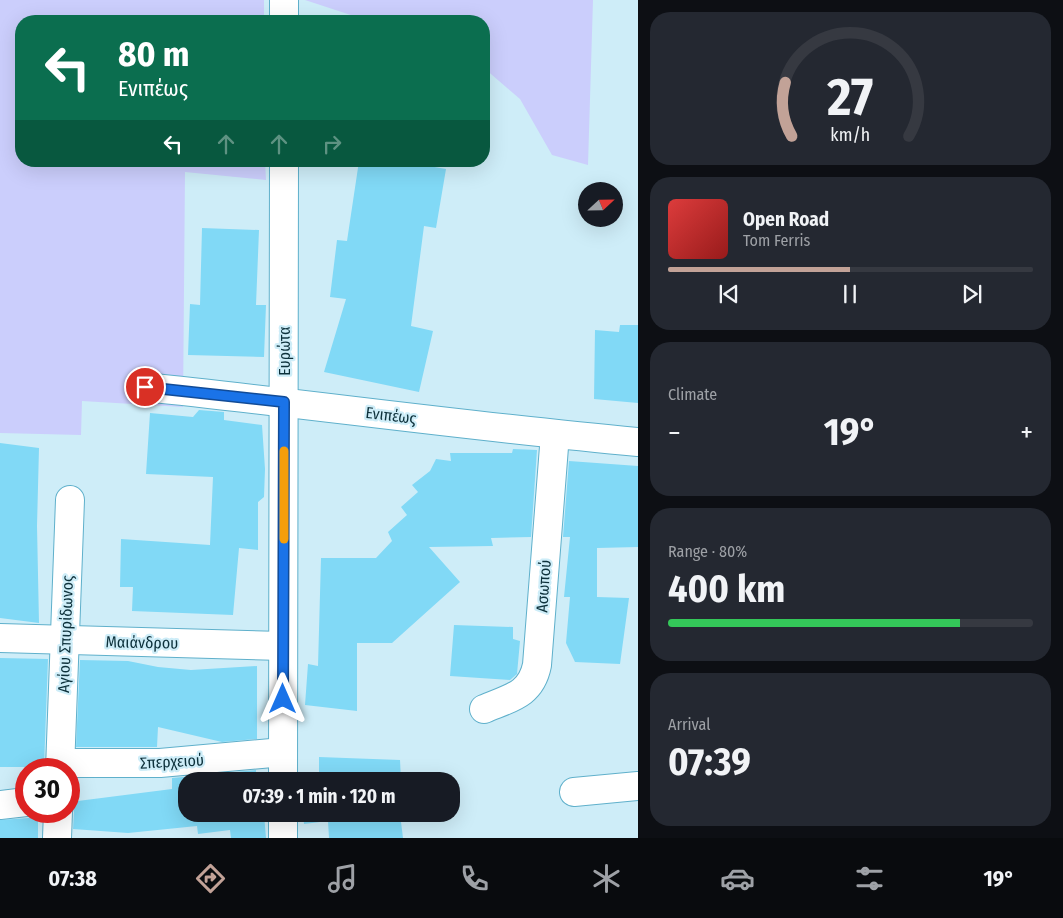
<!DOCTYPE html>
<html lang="en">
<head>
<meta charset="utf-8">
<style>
  :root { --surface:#171b24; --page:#242831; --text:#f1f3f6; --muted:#9ea1a6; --line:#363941; --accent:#c2a297 }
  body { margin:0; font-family:"Fira Sans Condensed",sans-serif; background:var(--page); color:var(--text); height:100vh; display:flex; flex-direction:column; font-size:19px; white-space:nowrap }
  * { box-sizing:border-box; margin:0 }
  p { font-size:16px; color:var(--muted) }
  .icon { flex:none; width:28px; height:28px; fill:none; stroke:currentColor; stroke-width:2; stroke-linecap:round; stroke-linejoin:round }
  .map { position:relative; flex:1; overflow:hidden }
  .panel { display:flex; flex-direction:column; gap:12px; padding:12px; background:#0d0f14; width:425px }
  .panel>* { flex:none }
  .guide { position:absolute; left:15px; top:15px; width:475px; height:152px; border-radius:20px; box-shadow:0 5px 20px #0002; background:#0b6e4f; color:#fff; overflow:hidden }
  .needle { width:32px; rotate:68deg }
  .tools { position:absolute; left:578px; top:182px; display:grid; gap:10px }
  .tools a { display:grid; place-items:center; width:45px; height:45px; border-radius:50%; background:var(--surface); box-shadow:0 5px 20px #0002; font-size:25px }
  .speed { position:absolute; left:15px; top:758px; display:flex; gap:10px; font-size:25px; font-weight:700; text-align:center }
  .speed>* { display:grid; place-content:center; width:65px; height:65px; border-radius:50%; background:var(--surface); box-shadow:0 5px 20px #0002; line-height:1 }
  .speed .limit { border:8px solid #d22; background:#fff; color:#111 }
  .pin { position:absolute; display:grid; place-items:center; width:42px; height:42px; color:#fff; margin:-21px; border:2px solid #fff; border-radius:50%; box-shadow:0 1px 5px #0007 }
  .me { position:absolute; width:55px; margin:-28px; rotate:0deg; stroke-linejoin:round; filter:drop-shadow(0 0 4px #0008) }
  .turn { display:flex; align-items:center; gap:18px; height:105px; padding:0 20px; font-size:22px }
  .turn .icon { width:65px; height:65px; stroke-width:2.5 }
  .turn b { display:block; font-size:35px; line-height:42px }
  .lanes { display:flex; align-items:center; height:48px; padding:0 20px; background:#0003; justify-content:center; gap:25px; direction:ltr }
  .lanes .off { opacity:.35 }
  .big { font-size:38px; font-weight:700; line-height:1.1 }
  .panel .tile { flex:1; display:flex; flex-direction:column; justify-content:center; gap:8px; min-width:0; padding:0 18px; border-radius:20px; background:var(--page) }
  .panel .dial { align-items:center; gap:0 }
  .dial svg { height:130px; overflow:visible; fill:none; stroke:var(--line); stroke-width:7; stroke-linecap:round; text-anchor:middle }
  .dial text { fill:var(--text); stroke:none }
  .song { display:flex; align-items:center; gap:15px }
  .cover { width:60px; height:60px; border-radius:8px; background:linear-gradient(135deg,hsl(0 70% 55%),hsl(0 70% 35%)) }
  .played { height:5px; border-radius:2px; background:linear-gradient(90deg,var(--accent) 50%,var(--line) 50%) }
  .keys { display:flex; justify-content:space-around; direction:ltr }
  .heat { display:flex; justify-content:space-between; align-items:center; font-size:28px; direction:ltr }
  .charge { height:8px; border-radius:4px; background:linear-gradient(90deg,#34c759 80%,var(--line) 0) }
  .trip { position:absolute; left:178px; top:772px; width:282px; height:50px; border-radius:20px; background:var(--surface); box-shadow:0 5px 20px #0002; font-weight:700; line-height:50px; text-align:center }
  .tabs { display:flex; height:80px; justify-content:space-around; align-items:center; background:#090b0e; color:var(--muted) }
  .tabs .icon { width:35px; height:35px }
  .tabs .current { color:var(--accent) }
  .tabs b { font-size:22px; color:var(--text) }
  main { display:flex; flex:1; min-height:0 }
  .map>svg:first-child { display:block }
  .green { fill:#cbcefc }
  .building { fill:#81d9f6 }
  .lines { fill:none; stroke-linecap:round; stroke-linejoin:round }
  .minor-casing { stroke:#5fb0cb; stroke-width:30 }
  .minor { stroke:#fff; stroke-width:28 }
  .route-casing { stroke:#114b97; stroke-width:12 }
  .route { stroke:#1a73e8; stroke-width:9 }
  .slow { stroke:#f59e0b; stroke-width:9 }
  .labels { text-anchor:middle; stroke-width:4.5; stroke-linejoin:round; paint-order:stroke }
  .street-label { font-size:16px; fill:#0d313b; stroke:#ceedf8 }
</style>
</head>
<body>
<main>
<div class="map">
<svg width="638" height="838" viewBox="0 0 638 838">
  <rect width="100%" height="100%" fill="#ceedf8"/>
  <!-- green -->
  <g class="green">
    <polygon points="0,0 264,0 264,21 21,21 21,161 265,161 266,180 185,172 183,407 82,401 81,435 0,433"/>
    <polygon points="305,0 593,0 588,165 552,155 520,99 484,68 484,21 369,21"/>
  </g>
  <!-- building -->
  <g class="building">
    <polygon points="359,161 400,161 446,169 436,228 424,226 411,326 433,331 419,392 324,372 346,299 330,297 337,240 347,241"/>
    <polygon points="202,228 259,230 256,305 266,305 264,357 188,355 190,304 200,305"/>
    <polygon points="620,325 638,325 638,403 594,399 595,330 619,332"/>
    <polygon points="199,410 224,412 224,420 262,425 265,469 264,497 258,502 258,550 239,548 233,615 132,611 133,587 120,587 121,539 210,545 213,477 146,474 150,413 193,417"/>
    <polygon points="0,443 39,448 37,526 39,623 0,618"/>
    <polygon points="513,449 537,450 531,537 491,538 493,546 429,547 460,582 392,643 357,643 357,711 305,705 308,664 318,666 321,558 376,558 392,541 388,532 407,515 401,507 418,492 412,485 430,471 436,459 451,461 450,453 512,453"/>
    <polygon points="569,461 638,466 638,547 597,548 597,597 629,598 620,664 575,662 566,643 570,597 564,597 570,537 563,537"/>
    <polygon points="454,625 513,627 513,639 520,641 517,674 510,680 450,676"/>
    <polygon points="0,658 48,659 44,767 0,767"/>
    <polygon points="80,660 128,661 158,667 191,670 257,666 257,739 222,742 158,727 157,747 76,747"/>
    <polygon points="319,757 400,760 401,781 319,781"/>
    <polygon points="256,770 256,781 186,781 186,814 264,814 266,838 231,838 230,830 198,834 197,826 128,833 73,829 74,812 70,802 172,789 172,778"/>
    <polygon points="38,811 38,838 0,838 0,820 28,818 35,815"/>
    <polygon points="303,814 400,814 403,838 329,838 328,821 304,824"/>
  </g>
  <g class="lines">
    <!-- minor casing -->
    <g class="minor-casing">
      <g id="minor">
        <polyline points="284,21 284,0"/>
        <path d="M145,387c164,17 328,40 493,55"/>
        <polyline points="0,638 283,646"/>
        <path d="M484,709c26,-11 47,-14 53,-44l18,-231"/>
        <polyline points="60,763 160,763 283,752"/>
        <polyline points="60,769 70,500"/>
        <polyline points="283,781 284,161"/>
        <polyline points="574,792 638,786"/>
        <polyline points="0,805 26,802"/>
        <polyline points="57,838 58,811"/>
        <polyline points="283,838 283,814"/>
      </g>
    </g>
    <!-- minor -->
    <use href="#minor" class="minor"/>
  </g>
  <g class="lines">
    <!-- route casing -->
    <g class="route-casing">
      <polyline id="route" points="145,387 284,402 283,699"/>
    </g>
    <!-- route -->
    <use href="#route" class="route"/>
    <!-- slow -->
    <polyline class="slow" points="284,539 284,451"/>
  </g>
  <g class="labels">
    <!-- street labels -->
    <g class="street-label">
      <text transform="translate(284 351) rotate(-90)" y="6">Ευρώτα</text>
      <text transform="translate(391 415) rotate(7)" y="6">Ενιπέως</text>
      <text transform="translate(543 586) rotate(-86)" y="6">Ασωπού</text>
      <text transform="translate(65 634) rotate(-88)" y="6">Αγίου Σπυρίδωνος</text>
      <text transform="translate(142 642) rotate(1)" y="6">Μαιάνδρου</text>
      <text transform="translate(172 761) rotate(-3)" y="6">Σπερχειού</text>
    </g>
  </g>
</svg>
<div class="tools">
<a><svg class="needle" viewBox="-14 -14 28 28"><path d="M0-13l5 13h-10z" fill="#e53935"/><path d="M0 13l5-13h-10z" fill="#9ea1a6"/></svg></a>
</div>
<div class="speed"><div class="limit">30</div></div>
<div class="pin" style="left:145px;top:387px;background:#d93025"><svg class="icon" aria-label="arrive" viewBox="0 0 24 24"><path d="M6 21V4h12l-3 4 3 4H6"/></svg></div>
<svg class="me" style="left:283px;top:699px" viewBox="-20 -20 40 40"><path d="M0-17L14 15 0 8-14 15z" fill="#1a73e8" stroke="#fff" stroke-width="4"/></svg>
<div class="trip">07:39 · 1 min · 120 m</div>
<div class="guide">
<div class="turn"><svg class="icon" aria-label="left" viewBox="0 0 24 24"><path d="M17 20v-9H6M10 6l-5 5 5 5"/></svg><div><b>80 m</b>Ενιπέως</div></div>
<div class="lanes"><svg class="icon" aria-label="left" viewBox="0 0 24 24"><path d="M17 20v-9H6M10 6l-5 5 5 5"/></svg><svg class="icon off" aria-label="ahead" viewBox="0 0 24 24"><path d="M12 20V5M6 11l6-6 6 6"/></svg><svg class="icon off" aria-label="ahead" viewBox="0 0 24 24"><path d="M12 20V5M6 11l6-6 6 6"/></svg><svg class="icon off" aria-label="right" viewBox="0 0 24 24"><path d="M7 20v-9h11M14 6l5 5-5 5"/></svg></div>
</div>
</div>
<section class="panel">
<div class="tile dial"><svg viewBox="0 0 100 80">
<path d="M14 69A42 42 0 1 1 86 69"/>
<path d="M14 69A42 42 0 0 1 10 36" stroke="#c2a297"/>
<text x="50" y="56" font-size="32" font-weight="700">27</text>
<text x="50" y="72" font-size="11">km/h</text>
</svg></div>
<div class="tile">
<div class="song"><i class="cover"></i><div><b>Open Road</b><p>Tom Ferris</p></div></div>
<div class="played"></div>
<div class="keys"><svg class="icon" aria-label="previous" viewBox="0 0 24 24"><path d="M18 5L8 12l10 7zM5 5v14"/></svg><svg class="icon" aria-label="pause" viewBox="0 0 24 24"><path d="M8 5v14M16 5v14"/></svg><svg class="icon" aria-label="next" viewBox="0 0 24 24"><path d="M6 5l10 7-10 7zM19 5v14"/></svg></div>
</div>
<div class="tile"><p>Climate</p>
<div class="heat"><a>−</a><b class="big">19°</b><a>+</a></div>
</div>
<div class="tile"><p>Range · 80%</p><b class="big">400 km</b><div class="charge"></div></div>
<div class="tile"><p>Arrival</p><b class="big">07:39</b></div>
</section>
</main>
<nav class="tabs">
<b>07:38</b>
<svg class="icon current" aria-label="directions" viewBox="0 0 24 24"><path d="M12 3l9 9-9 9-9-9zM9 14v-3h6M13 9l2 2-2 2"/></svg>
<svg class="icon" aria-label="music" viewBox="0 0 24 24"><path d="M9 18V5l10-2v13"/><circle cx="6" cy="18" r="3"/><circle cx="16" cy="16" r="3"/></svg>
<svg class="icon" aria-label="phone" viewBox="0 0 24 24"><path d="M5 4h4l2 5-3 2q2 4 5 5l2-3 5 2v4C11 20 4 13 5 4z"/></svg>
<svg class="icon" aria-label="climate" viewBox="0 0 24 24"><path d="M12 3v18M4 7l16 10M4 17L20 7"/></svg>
<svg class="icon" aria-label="car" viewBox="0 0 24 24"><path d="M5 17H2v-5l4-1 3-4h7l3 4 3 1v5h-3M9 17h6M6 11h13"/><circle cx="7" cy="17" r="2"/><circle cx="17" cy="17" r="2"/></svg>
<svg class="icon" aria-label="filters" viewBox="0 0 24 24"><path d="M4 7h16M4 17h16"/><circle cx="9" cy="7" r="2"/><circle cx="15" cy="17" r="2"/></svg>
<b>19°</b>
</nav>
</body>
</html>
